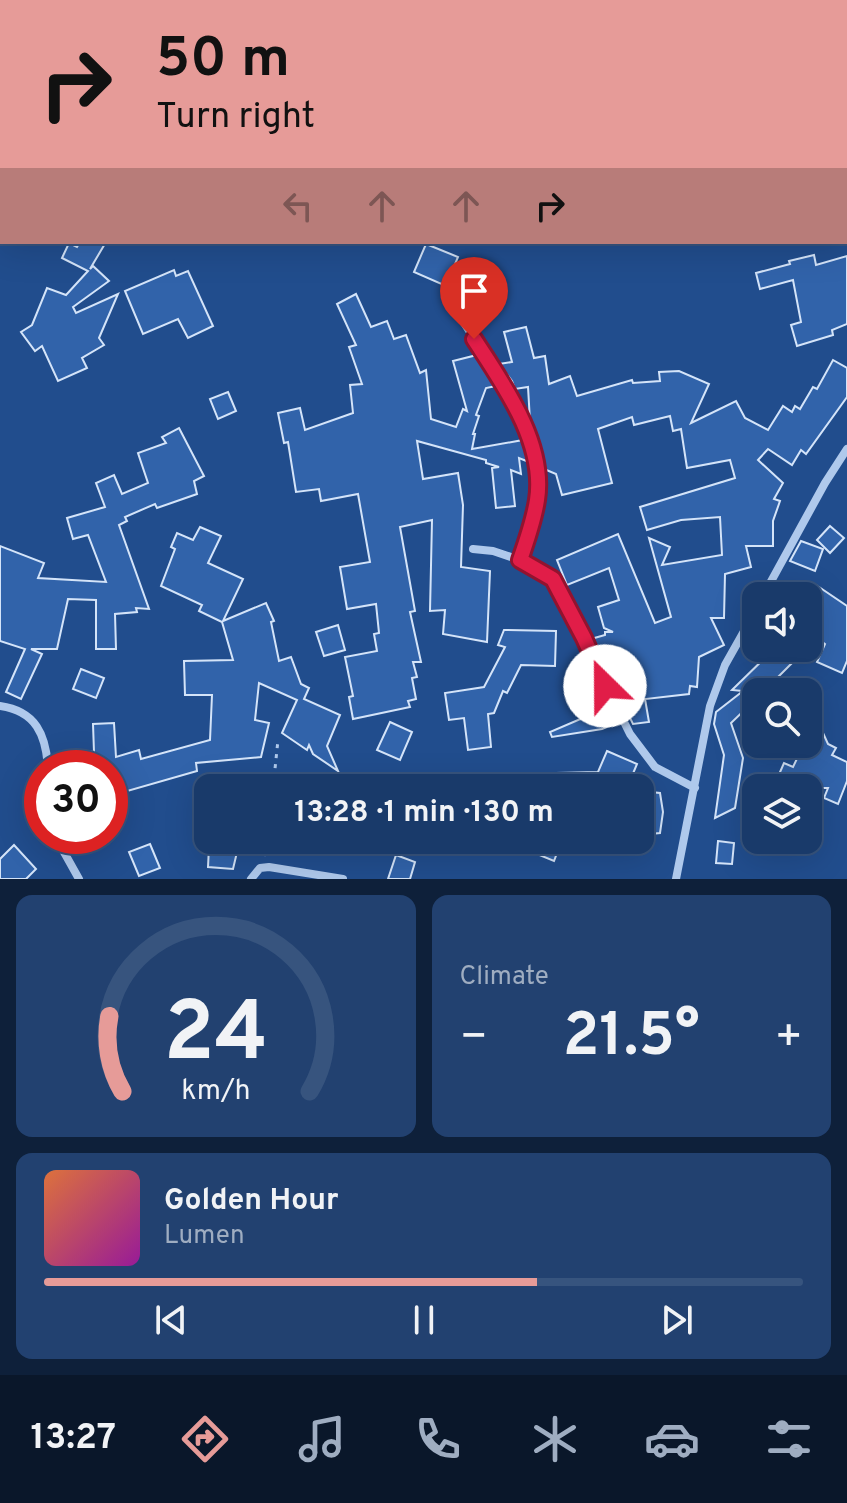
<!DOCTYPE html>
<html lang="en">
<head>
<meta charset="utf-8">
<style>
  :root { --surface:#193a6a; --page:#224170; --text:#f1f3f6; --muted:#9fadc1; --line:#37547e; --accent:#e69b98 }
  body { margin:0; font-family:Overpass,sans-serif; background:var(--page); color:var(--text); height:100vh; display:flex; flex-direction:column; font-size:30px; white-space:nowrap }
  * { box-sizing:border-box; margin:0 }
  p { font-size:26px; color:var(--muted) }
  .icon { flex:none; width:44px; height:44px; fill:none; stroke:currentColor; stroke-width:2; stroke-linecap:round; stroke-linejoin:round }
  .map { position:relative; height:879px; overflow:hidden }
  .panel { display:flex; flex-direction:column; gap:16px; padding:16px; background:#0e203a; flex:1 }
  .panel>* { flex:none }
  .top-card { position:absolute; left:0px; top:0px; width:848px; height:244px; box-shadow:0 8px 32px #0002,0 0 0 2px var(--line); background:#e69b98; color:#111; overflow:hidden }
  .fabs { position:absolute; left:742px; top:582px; display:grid; gap:16px }
  .fabs a { display:grid; place-items:center; width:80px; height:80px; border-radius:16px; background:var(--surface); box-shadow:0 8px 32px #0002,0 0 0 2px var(--line); font-size:40px }
  .speed { position:absolute; left:24px; top:750px; display:flex; gap:16px; font-size:40px; font-weight:700; text-align:center }
  .speed>* { display:grid; place-content:center; width:104px; height:104px; border-radius:50%; background:var(--surface); box-shadow:0 8px 32px #0002,0 0 0 2px var(--line); line-height:1 }
  .speed .limit { border:12px solid #d22; background:#fff; color:#111 }
  .pin { position:absolute; display:grid; place-items:center; width:68px; height:68px; color:#fff; margin:-82px -34px; border-radius:50% 50% 50% 0; rotate:-45deg; box-shadow:0 0 8px #0007 }
  .pin .icon { rotate:45deg }
  .me { position:absolute; width:88px; margin:-44px; rotate:337deg; stroke-linejoin:round; filter:drop-shadow(0 0 6px #0008) }
  .turn { display:flex; align-items:center; gap:28px; height:168px; padding:0 24px; font-size:36px }
  .turn .icon { width:104px; height:104px; stroke-width:2.5 }
  .turn b { display:block; font-size:56px; line-height:68px }
  .lanes { display:flex; align-items:center; height:76px; padding:0 24px; background:#0003; justify-content:center; gap:40px; direction:ltr }
  .lanes .off { opacity:.35 }
  .big { font-size:60px; font-weight:700; line-height:1.1 }
  .panel .card { flex:1; display:flex; flex-direction:column; justify-content:center; gap:12px; min-width:0; padding:0 28px; border-radius:16px; background:var(--page) }
  .panel .dial { align-items:center; gap:0 }
  .dial svg { height:208px; overflow:visible; fill:none; stroke:var(--line); stroke-width:7; stroke-linecap:round; text-anchor:middle }
  .dial text { fill:var(--text); stroke:none }
  .song { display:flex; align-items:center; gap:24px }
  .cover { width:96px; height:96px; border-radius:12px; background:linear-gradient(135deg,hsl(20 70% 55%),hsl(300 70% 35%)) }
  .played { height:8px; border-radius:4px; background:linear-gradient(90deg,var(--accent) 65%,var(--line) 65%) }
  .keys { display:flex; justify-content:space-around; direction:ltr }
  .heat { display:flex; justify-content:space-between; align-items:center; font-size:44px; direction:ltr }
  .panel .tiles { flex:1; display:grid; gap:16px; grid-template-columns:1fr 1fr }
  .card:last-child { grid-column:span 2 }
  .trip { position:absolute; left:194px; top:774px; width:460px; height:80px; border-radius:16px; background:var(--surface); box-shadow:0 8px 32px #0002,0 0 0 2px var(--line); font-weight:700; line-height:80px; text-align:center }
  .tab-bar { display:flex; height:128px; justify-content:space-around; align-items:center; background:#0a172a; color:var(--muted) }
  .tab-bar .icon { width:56px; height:56px }
  .tab-bar .active { color:var(--accent) }
  .tab-bar b { font-size:36px; color:var(--text) }
  .map>svg:first-child { display:block }
  .building { fill:#3163aa; stroke:#d4e4f9; stroke-width:2 }
  .lines { fill:none; stroke-linecap:round; stroke-linejoin:round }
  .path { stroke:#afc9ec; stroke-width:3; stroke-dasharray:4 6; stroke-linecap:butt }
  .minor { stroke:#afc9ec; stroke-width:8 }
  .route-casing { stroke:#92132f; stroke-width:20 }
  .route { stroke:#e11d48; stroke-width:14 }
</style>
</head>
<body>
<div class="map">
<svg width="847" height="879" viewBox="0 0 847 879">
  <rect width="100%" height="100%" fill="#214d8d"/>
  <!-- building -->
  <g class="building">
    <polygon points="80,242 106,242 90,269 93,266 109,281 73,307 76,313 118,294 99,338 104,345 82,358 87,368 58,381 42,346 35,351 21,332 32,325 47,288 66,295 88,271 62,258 69,243 77,247"/>
    <polygon points="426,244 458,257 446,286 414,272"/>
    <polygon points="814,255 816,265 847,256 847,324 832,330 833,335 797,346 791,325 801,322 793,280 760,289 756,273 790,264 789,261"/>
    <polygon points="174,270 176,276 188,271 213,326 188,338 178,319 143,334 125,291"/>
    <polygon points="356,294 371,327 387,321 394,339 406,335 420,373 426,370 431,419 456,427 463,409 467,411 453,361 477,355 496,386 486,388 476,415 479,416 473,434 475,434 472,449 523,440 529,462 519,458 521,474 511,470 515,506 496,508 492,468 499,467 486,463 486,460 417,441 423,479 458,473 463,505 461,567 490,571 487,642 443,634 445,610 430,611 432,520 400,527 415,611 410,612 421,662 413,662 417,677 412,678 416,699 408,701 410,707 353,719 349,697 353,696 345,657 377,651 374,634 379,633 376,604 347,609 340,567 370,562 358,494 321,501 319,489 296,492 288,442 284,443 278,413 300,408 305,430 353,413 350,385 362,384 349,347 356,345 337,304"/>
    <polygon points="526,327 534,358 545,356 549,384 570,376 577,396 632,380 633,383 660,381 659,372 679,371 709,384 691,423 736,401 745,418 768,430 783,406 792,412 795,406 800,409 813,387 817,389 833,360 847,368 847,397 806,454 801,450 792,465 768,449 758,460 783,483 774,499 780,501 773,521 773,546 746,546 751,567 725,574 724,618 711,618 724,645 699,657 697,687 690,686 689,694 645,699 649,722 633,724 591,639 605,635 605,632 613,632 604,628 598,607 619,600 609,568 567,585 557,560 618,534 655,623 671,617 649,538 670,547 662,565 722,555 720,517 681,520 647,530 640,507 735,478 730,460 687,468 681,429 673,431 670,416 634,425 632,417 598,429 612,483 562,495 556,474 544,469 530,421 528,387 515,389 512,381 499,364 512,362 504,332"/>
    <polygon points="228,392 236,411 218,419 210,399"/>
    <polygon points="179,428 204,476 194,481 197,494 157,508 155,504 125,517 127,521 119,525 149,609 136,608 137,612 115,614 116,649 96,649 96,600 68,599 57,649 31,649 42,654 21,699 6,692 25,649 0,641 0,546 44,563 38,578 106,582 88,535 73,539 67,518 105,507 96,483 114,475 122,494 148,483 138,453 166,443 162,437"/>
    <polygon points="830,526 844,538 830,553 817,540"/>
    <polygon points="200,527 221,536 208,563 243,579 223,621 266,603 274,621 271,622 279,661 291,657 301,684 309,688 304,699 340,715 327,746 338,771 313,754 309,745 307,750 282,733 297,700 259,683 255,720 269,723 261,757 196,763 197,771 110,796 110,768 86,766 86,751 94,752 93,724 114,723 116,757 139,750 141,759 210,740 212,695 185,695 184,661 233,660 222,622 199,611 202,605 161,586 175,549 171,547 177,533 193,540"/>
    <polygon points="801,541 823,549 815,571 790,561"/>
    <polygon points="816,585 847,606 847,661 842,673 817,662 825,644 808,631 808,597"/>
    <polygon points="338,625 345,650 324,656 316,632"/>
    <polygon points="504,630 556,631 555,666 521,665 507,693 503,691 494,713 488,714 491,747 468,750 464,718 449,720 445,693 484,687 505,647 498,645"/>
    <polygon points="775,648 783,648 792,663 763,692 756,692 756,699 731,723 743,758 735,808 715,818 724,755 714,724 716,712 743,691 732,690"/>
    <polygon points="81,669 104,678 96,698 73,689"/>
    <polygon points="605,698 617,723 602,729 552,737 550,732 606,708"/>
    <polygon points="808,700 828,744 836,748 832,755 847,762 847,781 838,804 824,798 828,788 773,788 784,763 793,767 804,744 808,744"/>
    <polygon points="390,722 412,732 400,760 377,750"/>
    <polygon points="607,751 637,764 627,788 558,788 557,773 598,772"/>
    <polygon points="640,791 660,793 663,812 660,833 640,835"/>
    <polygon points="503,840 562,840 554,861"/>
    <polygon points="718,841 734,843 732,864 716,863"/>
    <polygon points="150,844 160,868 139,876 129,852"/>
    <polygon points="14,845 36,869 26,879 0,879 0,859"/>
    <polygon points="209,847 238,848 233,869 208,867"/>
    <polygon points="396,855 415,862 410,879 388,879"/>
  </g>
  <g class="lines">
    <!-- path -->
    <g class="path">
      <polyline points="273,788 278,740"/>
      <polyline points="264,856 268,840"/>
    </g>
    <!-- minor -->
    <g class="minor">
      <polyline points="94,2 96,0"/>
      <path d="M447,294c33,63 95,123 91,200 -1,23 -11,45 -18,66"/>
      <polyline points="473,549 493,551 520,560 553,579 630,734 655,767 695,788"/>
      <polyline points="763,596 825,483 847,449"/>
      <path d="M0,706c36,5 46,29 48,62"/>
      <polyline points="58,836 60,845 79,879"/>
      <polyline points="251,879 260,868 269,867 343,879"/>
      <polyline points="676,879 710,706 725,665 756,610"/>
    </g>
  </g>
  <g class="lines">
    <!-- route casing -->
    <g class="route-casing">
      <path id="route" d="M474,339c29,45 72,104 63,161 -3,20 -10,40 -17,60l33,19 31,59 21,48"/>
    </g>
    <!-- route -->
    <use href="#route" class="route"/>
  </g>
</svg>
<div class="fabs">
<a><svg class="icon" aria-label="sound" viewBox="0 0 24 24"><path d="M4 9h4l5-4v14l-5-4H4zM17 9q2 3 0 6"/></svg></a>
<a><svg class="icon" aria-label="search" viewBox="0 0 24 24"><circle cx="10" cy="10" r="6"/><path d="M15 15l6 6"/></svg></a>
<a><svg class="icon" aria-label="layers" viewBox="0 0 24 24"><path d="M12 4l9 5-9 5-9-5zM3 14l9 5 9-5"/></svg></a>
</div>
<div class="speed"><div class="limit">30</div></div>
<div class="pin" style="left:474px;top:339px;background:#d93025"><svg class="icon" aria-label="arrive" viewBox="0 0 24 24"><path d="M6 21V4h12l-3 4 3 4H6"/></svg></div>
<svg class="me" style="left:605px;top:686px" viewBox="-20 -20 40 40"><circle r="19" fill="#fff"/><path d="M0-13L10 11 0 6-10 11z" fill="#e11d48"/></svg>
<div class="trip">13:28 · 1 min · 130 m</div>
<div class="top-card">
<div class="turn"><svg class="icon" aria-label="right" viewBox="0 0 24 24"><path d="M7 20v-9h11M14 6l5 5-5 5"/></svg><div><b>50 m</b>Turn right</div></div>
<div class="lanes"><svg class="icon off" aria-label="left" viewBox="0 0 24 24"><path d="M17 20v-9H6M10 6l-5 5 5 5"/></svg><svg class="icon off" aria-label="ahead" viewBox="0 0 24 24"><path d="M12 20V5M6 11l6-6 6 6"/></svg><svg class="icon off" aria-label="ahead" viewBox="0 0 24 24"><path d="M12 20V5M6 11l6-6 6 6"/></svg><svg class="icon" aria-label="right" viewBox="0 0 24 24"><path d="M7 20v-9h11M14 6l5 5-5 5"/></svg></div>
</div>
</div>
<section class="panel">
<div class="tiles">
<div class="card dial"><svg viewBox="0 0 100 80">
<path d="M14 69A42 42 0 1 1 86 69"/>
<path d="M14 69A42 42 0 0 1 9 40" stroke="#e69b98"/>
<text x="50" y="56" font-size="32" font-weight="700">24</text>
<text x="50" y="72" font-size="11">km/h</text>
</svg></div>
<div class="card"><p>Climate</p>
<div class="heat"><a>−</a><b class="big">21.5°</b><a>+</a></div>
</div>
<div class="card">
<div class="song"><i class="cover"></i><div><b>Golden Hour</b><p>Lumen</p></div></div>
<div class="played"></div>
<div class="keys"><svg class="icon" aria-label="previous" viewBox="0 0 24 24"><path d="M18 5L8 12l10 7zM5 5v14"/></svg><svg class="icon" aria-label="pause" viewBox="0 0 24 24"><path d="M8 5v14M16 5v14"/></svg><svg class="icon" aria-label="next" viewBox="0 0 24 24"><path d="M6 5l10 7-10 7zM19 5v14"/></svg></div>
</div>
</div>
</section>
<nav class="tab-bar">
<b>13:27</b>
<svg class="icon active" aria-label="directions" viewBox="0 0 24 24"><path d="M12 3l9 9-9 9-9-9zM9 14v-3h6M13 9l2 2-2 2"/></svg>
<svg class="icon" aria-label="music" viewBox="0 0 24 24"><path d="M9 18V5l10-2v13"/><circle cx="6" cy="18" r="3"/><circle cx="16" cy="16" r="3"/></svg>
<svg class="icon" aria-label="phone" viewBox="0 0 24 24"><path d="M5 4h4l2 5-3 2q2 4 5 5l2-3 5 2v4C11 20 4 13 5 4z"/></svg>
<svg class="icon" aria-label="climate" viewBox="0 0 24 24"><path d="M12 3v18M4 7l16 10M4 17L20 7"/></svg>
<svg class="icon" aria-label="car" viewBox="0 0 24 24"><path d="M5 17H2v-5l4-1 3-4h7l3 4 3 1v5h-3M9 17h6M6 11h13"/><circle cx="7" cy="17" r="2"/><circle cx="17" cy="17" r="2"/></svg>
<svg class="icon" aria-label="filters" viewBox="0 0 24 24"><path d="M4 7h16M4 17h16"/><circle cx="9" cy="7" r="2"/><circle cx="15" cy="17" r="2"/></svg>
</nav>
</body>
</html>
